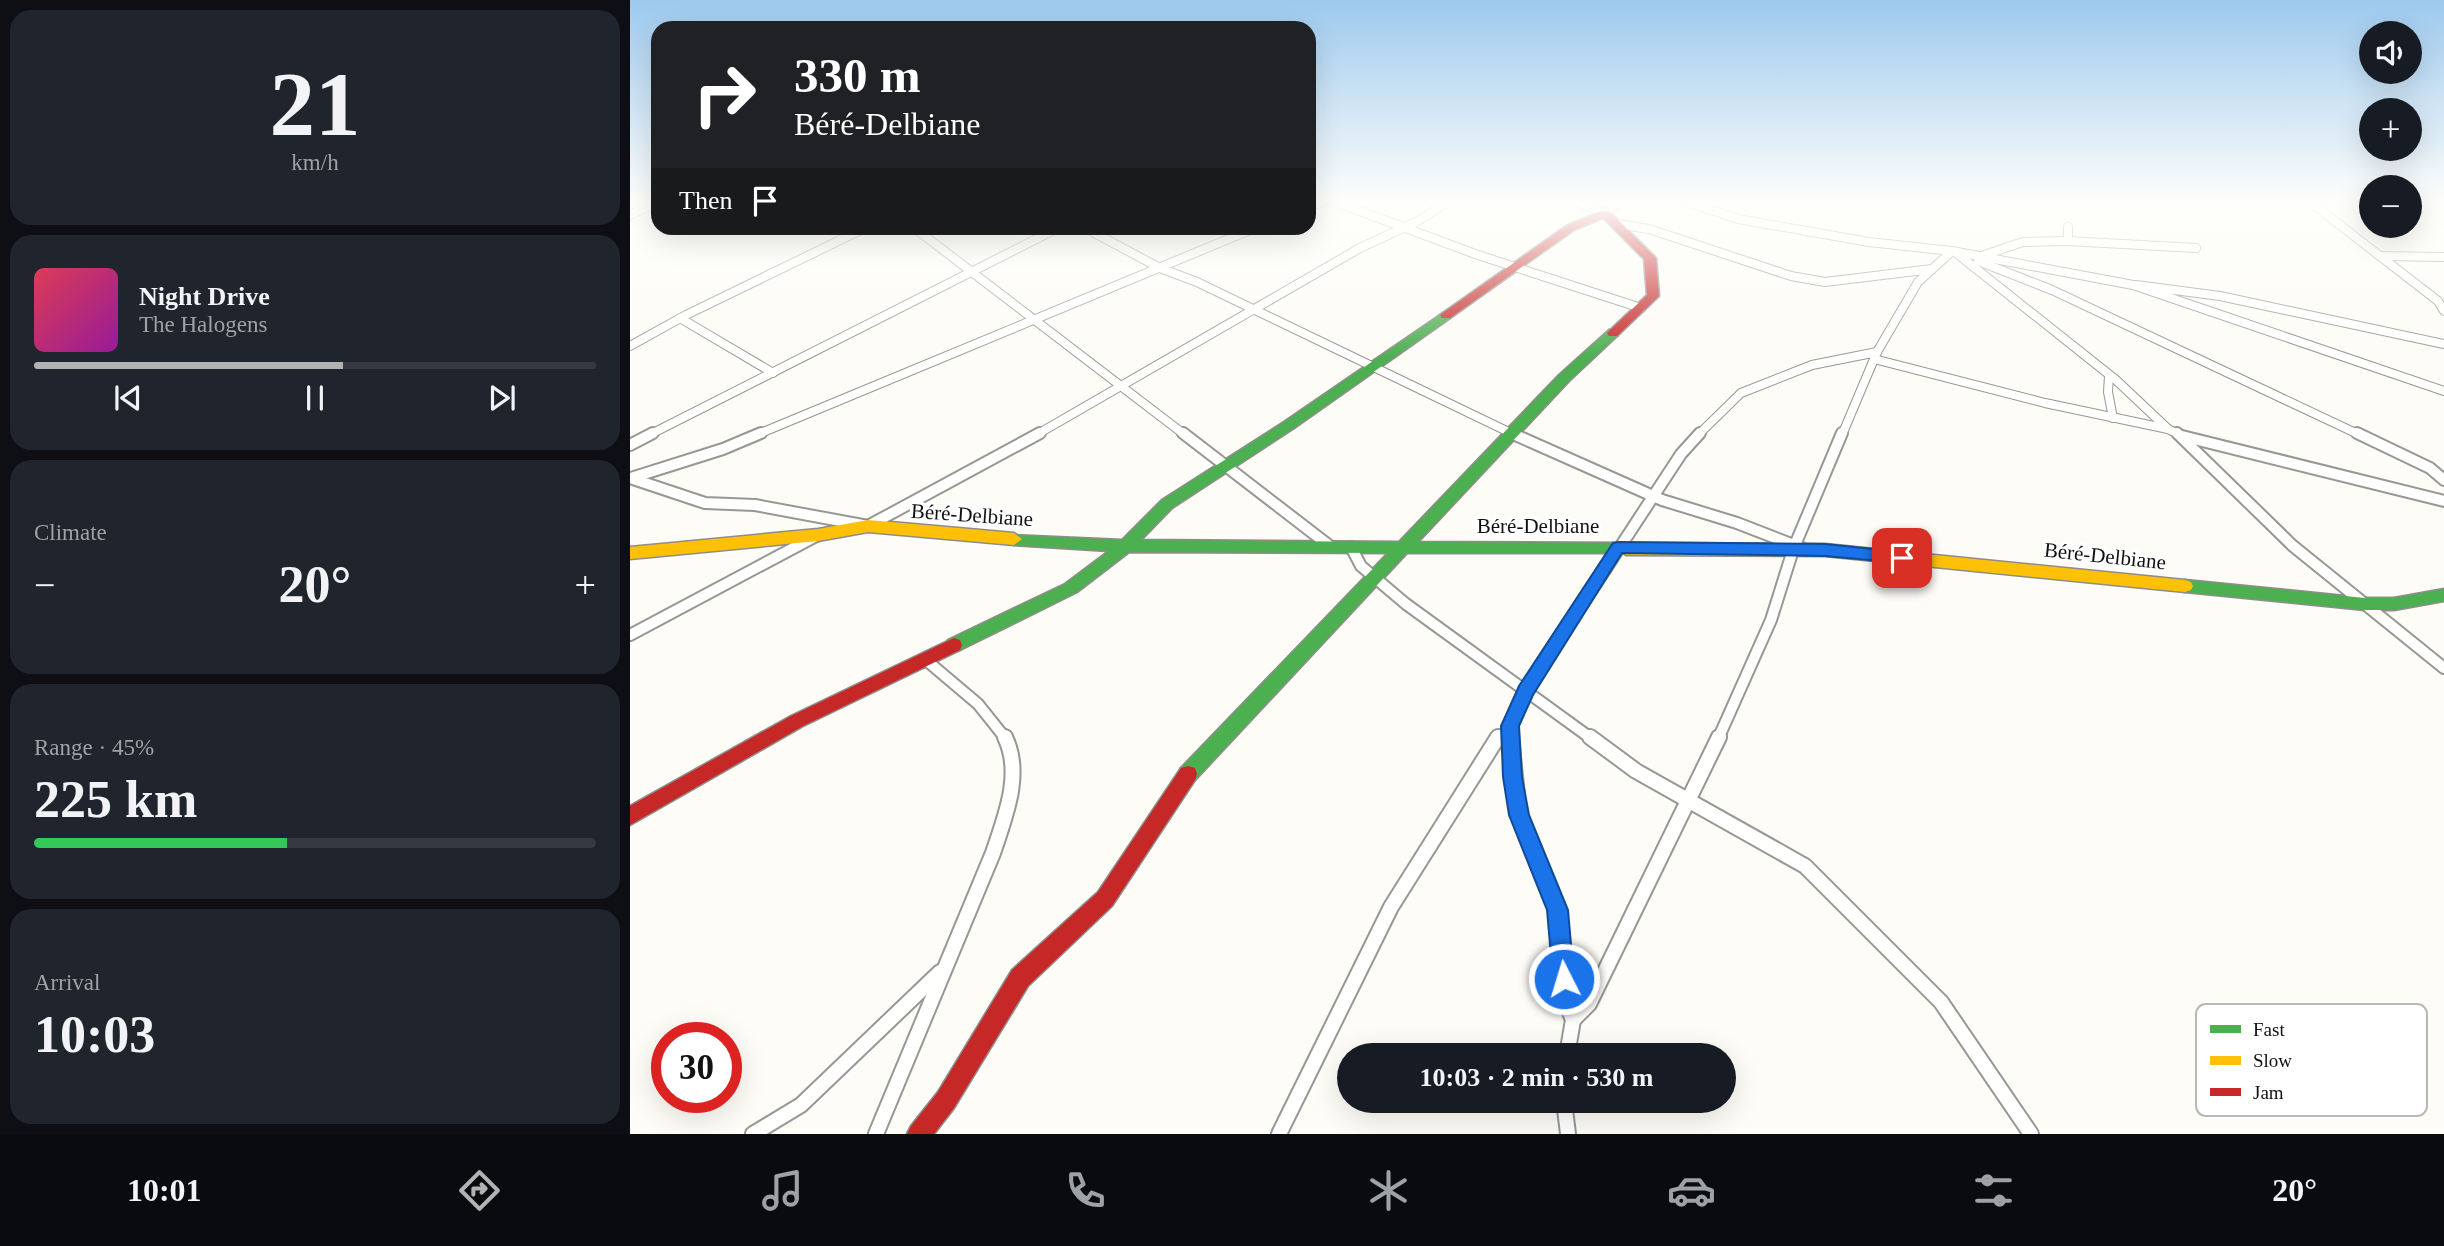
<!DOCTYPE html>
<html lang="en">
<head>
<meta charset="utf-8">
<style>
  :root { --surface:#171b24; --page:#20242c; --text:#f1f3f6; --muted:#9ea1a6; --line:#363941; --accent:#b2b2b3 }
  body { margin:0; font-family:Georgia,serif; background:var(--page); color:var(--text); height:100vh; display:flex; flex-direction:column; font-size:26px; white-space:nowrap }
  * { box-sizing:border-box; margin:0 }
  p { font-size:23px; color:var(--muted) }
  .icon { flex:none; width:38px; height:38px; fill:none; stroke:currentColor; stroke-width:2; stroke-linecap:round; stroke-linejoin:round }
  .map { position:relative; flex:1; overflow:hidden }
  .panel { display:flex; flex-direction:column; gap:10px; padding:10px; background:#0d0f14; width:630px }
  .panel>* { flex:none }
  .banner { position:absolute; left:21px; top:21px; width:665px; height:214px; border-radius:21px; box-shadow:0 7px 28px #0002; background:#202124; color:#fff; overflow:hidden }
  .tools { position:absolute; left:1729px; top:21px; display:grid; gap:14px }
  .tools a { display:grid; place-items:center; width:63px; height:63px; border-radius:50%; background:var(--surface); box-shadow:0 7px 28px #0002; font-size:35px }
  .speed { position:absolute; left:21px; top:1022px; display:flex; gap:14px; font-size:35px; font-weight:700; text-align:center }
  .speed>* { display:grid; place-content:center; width:91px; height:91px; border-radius:50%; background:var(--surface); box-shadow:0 7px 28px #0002; line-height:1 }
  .speed .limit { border:10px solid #d22; background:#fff; color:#111 }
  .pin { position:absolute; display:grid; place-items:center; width:60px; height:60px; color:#fff; margin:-30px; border-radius:14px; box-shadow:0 4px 10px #0006 }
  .me { position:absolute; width:77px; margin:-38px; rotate:355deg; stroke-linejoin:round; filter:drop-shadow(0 0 5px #0008) }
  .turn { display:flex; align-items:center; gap:24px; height:147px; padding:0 28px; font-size:32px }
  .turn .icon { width:91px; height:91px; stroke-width:2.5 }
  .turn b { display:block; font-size:49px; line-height:60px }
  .then { display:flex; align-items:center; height:66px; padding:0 28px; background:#0003; gap:14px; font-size:26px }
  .big { font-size:52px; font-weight:600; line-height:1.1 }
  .panel .tile { flex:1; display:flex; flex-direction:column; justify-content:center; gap:10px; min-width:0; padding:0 24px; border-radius:21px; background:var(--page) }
  .panel .dial { align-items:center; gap:0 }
  .dial b { font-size:91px; line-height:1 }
  .song { display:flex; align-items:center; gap:21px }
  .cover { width:84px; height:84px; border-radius:10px; background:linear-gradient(135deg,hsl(350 70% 55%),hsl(300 70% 35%)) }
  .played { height:7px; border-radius:4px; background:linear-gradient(90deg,var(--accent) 55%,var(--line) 55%) }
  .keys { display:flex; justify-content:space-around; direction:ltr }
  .heat { display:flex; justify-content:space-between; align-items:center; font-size:38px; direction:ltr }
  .charge { height:10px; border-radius:5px; background:linear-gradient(90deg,#34c759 45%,var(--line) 0) }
  .trip { position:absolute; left:707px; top:1043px; width:399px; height:70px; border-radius:35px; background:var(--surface); box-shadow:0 7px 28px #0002; font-weight:600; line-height:70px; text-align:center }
  .tab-bar { display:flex; height:112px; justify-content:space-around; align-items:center; background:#090b0e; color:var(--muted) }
  .tab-bar .icon { width:49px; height:49px }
  .tab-bar .on { color:var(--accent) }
  .tab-bar b { font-size:32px; color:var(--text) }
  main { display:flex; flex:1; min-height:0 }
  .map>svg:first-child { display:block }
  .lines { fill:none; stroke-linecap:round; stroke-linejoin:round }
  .street-far2-casing { stroke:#979795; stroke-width:10 }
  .street-far1-casing { stroke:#979795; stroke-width:14 }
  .street-casing { stroke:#979795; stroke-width:18 }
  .fast-casing { stroke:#8e8d8b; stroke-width:3 }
  .slow-casing { stroke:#8e8d8b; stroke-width:3 }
  .jam-casing { stroke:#8e8d8b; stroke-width:3 }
  .street-far2 { stroke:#fffffe; stroke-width:8 }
  .street-far1 { stroke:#fffffe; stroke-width:10 }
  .street { stroke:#fffffe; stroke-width:14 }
  .fast { fill:#4caf50; fill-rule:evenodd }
  .slow { fill:#ffc107; fill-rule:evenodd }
  .jam { fill:#c62828; fill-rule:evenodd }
  .route { fill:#1a73e8; stroke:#114b97; stroke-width:2 }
  .labels { text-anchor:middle; stroke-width:7; stroke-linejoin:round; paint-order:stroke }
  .street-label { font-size:21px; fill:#111; stroke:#fff }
  .key { fill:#fff; stroke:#b8b8b8; stroke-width:2 }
  .key-label { font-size:19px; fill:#111 }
</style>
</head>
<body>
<main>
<section class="panel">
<div class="tile dial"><b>21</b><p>km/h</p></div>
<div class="tile">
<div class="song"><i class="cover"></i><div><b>Night Drive</b><p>The Halogens</p></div></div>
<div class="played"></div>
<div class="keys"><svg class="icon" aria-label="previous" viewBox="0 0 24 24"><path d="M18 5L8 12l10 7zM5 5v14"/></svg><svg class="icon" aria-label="pause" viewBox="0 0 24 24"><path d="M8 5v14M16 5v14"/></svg><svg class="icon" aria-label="next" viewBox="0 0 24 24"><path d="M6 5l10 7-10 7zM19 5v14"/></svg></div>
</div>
<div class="tile"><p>Climate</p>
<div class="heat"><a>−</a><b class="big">20°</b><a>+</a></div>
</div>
<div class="tile"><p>Range · 45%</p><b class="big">225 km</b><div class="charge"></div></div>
<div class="tile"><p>Arrival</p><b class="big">10:03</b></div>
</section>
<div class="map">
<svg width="1814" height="1134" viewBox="0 0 1814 1134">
  <rect width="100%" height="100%" fill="#fdfcf7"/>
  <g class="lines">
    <!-- street-far2 casing -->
    <g class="street-far2-casing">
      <g id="street-far2">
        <polyline points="703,201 848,255 1011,308"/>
        <polyline points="944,201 975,213 992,201"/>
        <polyline points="1054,201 1108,219 1239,242 1322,251 1503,285 1814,391"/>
        <polyline points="1679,201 1808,301 1814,311"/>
        <polyline points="679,207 695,201"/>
        <polyline points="0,215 28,202"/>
        <polyline points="987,224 1019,229 1161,276 1195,282 1302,269"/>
        <polyline points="1438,227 1438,241"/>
        <polyline points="455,228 530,268 567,282 885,435"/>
        <polyline points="287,230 555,435"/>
        <polyline points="1325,252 1486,380 1538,429"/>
        <polyline points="1354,255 1393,242 1438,241 1566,248"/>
        <polyline points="1751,256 1814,257"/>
        <polyline points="1348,261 1422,290 1730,435"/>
        <polyline points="1506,285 1590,296 1814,344"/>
        <polyline points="50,318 143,373"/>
        <polyline points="0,346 56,315 235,228"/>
        <polyline points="1244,359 1415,403 1538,429 1550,435"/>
        <polyline points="1479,376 1478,392 1483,418"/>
        <polyline points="19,435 428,228"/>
        <polyline points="126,435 625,228"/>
        <polyline points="406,435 730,248 788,221 819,201"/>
        <polyline points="1068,435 1111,393 1182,365 1247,352"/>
        <polyline points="1212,435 1247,352 1288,282 1322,251"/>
      </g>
    </g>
    <!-- street-far1 casing -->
    <g class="street-far1-casing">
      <g id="street-far1">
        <polyline points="553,433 701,547"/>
        <polyline points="881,433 1032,500 1107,523 1174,549"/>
        <polyline points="1547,433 1663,546 1814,668"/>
        <polyline points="1727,433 1800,468 1814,480"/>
        <polyline points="1552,436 1814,501"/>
        <polyline points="0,445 23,433"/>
        <polyline points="0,478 75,503 125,505 238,526 410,433"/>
        <polyline points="1,478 93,449 131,433"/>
        <polyline points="1165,545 1212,433"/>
        <polyline points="721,547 731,566 776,604 962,739"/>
        <polyline points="0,635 186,536"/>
        <polyline points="296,660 348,704 376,739"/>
        <polyline points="865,739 881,734"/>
        <polyline points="881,739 880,726 895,692 1051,454 1070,433"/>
        <polyline points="1088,739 1141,620 1163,550"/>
      </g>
    </g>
    <!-- street casing -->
    <g class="street-casing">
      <g id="street">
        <polyline points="881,737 889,815 927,910 936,1002 943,1020 937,1055"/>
        <polyline points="960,737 1006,771 1175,866 1311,1002 1401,1134"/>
        <polyline points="943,1020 959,1004 1089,737"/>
        <polyline points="934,1101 938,1134"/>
        <polyline points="123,1134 171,1105 310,972"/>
        <path d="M246,1134l117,-281c12,-36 30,-79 12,-116"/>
        <polyline points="649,1134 761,907 868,737"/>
      </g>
    </g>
    <!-- fast casing -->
    <g class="fast-casing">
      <g id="fast">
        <polygon points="816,311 822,315 820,318 664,428 542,508 511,540 769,542 929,375 979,330 983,329 989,333 987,336 939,381 788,542 996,543 1004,549 1001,553 777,553 565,780 558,782 551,780 549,774 551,768 758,553 499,552 447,592 330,650 324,652 318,650 316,645 318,640 435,584 479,551 384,545 376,539 379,535 492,540 532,500 654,422"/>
        <polygon points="1555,580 1735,598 1764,598 1814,589 1814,601 1764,610 1735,610 1555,592 1549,590 1547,586 1549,582"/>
      </g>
    </g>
    <!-- slow casing -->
    <g class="slow-casing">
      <g id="slow">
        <polygon points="238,520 384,533 392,539 384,545 238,532 188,541 0,559 0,547 188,529"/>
        <polygon points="996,543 1195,544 1555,580 1561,582 1563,586 1561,590 1555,592 1195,556 996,555 988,549"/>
      </g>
    </g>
    <!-- jam casing -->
    <g class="jam-casing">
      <g id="jam">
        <polygon points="971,211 979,211 1026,258 1029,296 987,336 979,336 977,333 1017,295 1014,259 973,218 944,230 820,318 812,318 810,315 936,226"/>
        <polygon points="324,638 330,640 332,645 330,650 173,726 0,825 0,806 161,716"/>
        <polygon points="558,766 565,768 567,774 565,780 482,906 398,986 324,1108 304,1134 277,1134 281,1126 308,1092 382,970 468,892 551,768"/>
      </g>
    </g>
    <!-- street-far2 -->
    <use href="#street-far2" class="street-far2"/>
    <!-- street-far1 -->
    <use href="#street-far1" class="street-far1"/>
    <!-- street -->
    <use href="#street" class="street"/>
    <!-- fast -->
    <use href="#fast" class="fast"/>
    <!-- slow -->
    <use href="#slow" class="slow"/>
    <!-- jam -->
    <use href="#jam" class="jam"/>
  </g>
  <!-- sky -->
  <linearGradient id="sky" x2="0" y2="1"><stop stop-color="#9dc9ee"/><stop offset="0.56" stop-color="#fefefb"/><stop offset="1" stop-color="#fefefb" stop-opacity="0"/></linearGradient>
  <rect width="1814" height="359" fill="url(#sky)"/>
  <!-- route -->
  <polygon class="route" points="988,542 1195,544 1272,552 1279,558 1272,563 1195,556 992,553 903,695 889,726 892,777 899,815 938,910 944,979 941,987 934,990 926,987 923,979 917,910 879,815 873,777 871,726 889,686 983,543"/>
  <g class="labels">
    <!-- street labels -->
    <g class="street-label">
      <text transform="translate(342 515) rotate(4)" y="7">Béré-Delbiane</text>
      <text x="908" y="533">Béré-Delbiane</text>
      <text transform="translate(1475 556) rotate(6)" y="7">Béré-Delbiane</text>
    </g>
  </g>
  <!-- legend -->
  <rect x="1566" y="1004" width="231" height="112" rx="10" class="key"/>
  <rect x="1580" y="1025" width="31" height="8" fill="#4caf50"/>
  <rect x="1580" y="1056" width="31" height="9" fill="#ffc107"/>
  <rect x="1580" y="1088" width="31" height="8" fill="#c62828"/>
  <g class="key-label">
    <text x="1623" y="1036">Fast</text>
    <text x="1623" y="1067">Slow</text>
    <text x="1623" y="1099">Jam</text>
  </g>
</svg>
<div class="tools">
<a><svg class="icon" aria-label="sound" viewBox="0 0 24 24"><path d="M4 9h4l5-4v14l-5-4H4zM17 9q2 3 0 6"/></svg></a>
<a>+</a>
<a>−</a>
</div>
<div class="speed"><div class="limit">30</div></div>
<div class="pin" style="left:1272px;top:558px;background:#d93025"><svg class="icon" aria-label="arrive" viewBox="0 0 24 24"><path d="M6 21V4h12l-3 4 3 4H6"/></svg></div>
<svg class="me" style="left:934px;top:979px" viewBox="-20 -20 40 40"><circle r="17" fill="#1a73e8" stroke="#fff" stroke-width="3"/><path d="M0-11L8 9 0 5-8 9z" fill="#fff"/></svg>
<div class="trip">10:03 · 2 min · 530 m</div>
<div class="banner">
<div class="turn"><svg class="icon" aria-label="right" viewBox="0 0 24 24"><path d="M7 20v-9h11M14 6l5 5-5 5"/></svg><div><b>330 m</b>Béré-Delbiane</div></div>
<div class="then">Then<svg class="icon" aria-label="arrive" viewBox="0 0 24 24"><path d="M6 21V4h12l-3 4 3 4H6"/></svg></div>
</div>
</div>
</main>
<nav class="tab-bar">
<b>10:01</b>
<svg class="icon on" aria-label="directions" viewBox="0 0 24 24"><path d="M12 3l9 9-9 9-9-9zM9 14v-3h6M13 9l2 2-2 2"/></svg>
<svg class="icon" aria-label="music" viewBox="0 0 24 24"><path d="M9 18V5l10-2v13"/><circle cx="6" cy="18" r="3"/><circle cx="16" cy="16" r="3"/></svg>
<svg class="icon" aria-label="phone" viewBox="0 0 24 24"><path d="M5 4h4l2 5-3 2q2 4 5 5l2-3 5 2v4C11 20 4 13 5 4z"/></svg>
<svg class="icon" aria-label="climate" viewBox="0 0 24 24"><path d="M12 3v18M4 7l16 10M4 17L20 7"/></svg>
<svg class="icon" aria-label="car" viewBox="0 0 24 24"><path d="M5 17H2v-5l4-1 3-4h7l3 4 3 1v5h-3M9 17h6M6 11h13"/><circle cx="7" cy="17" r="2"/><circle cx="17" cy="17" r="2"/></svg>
<svg class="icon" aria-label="filters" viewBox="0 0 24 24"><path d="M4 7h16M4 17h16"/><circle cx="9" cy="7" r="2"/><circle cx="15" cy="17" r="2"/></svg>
<b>20°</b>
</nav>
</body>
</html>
